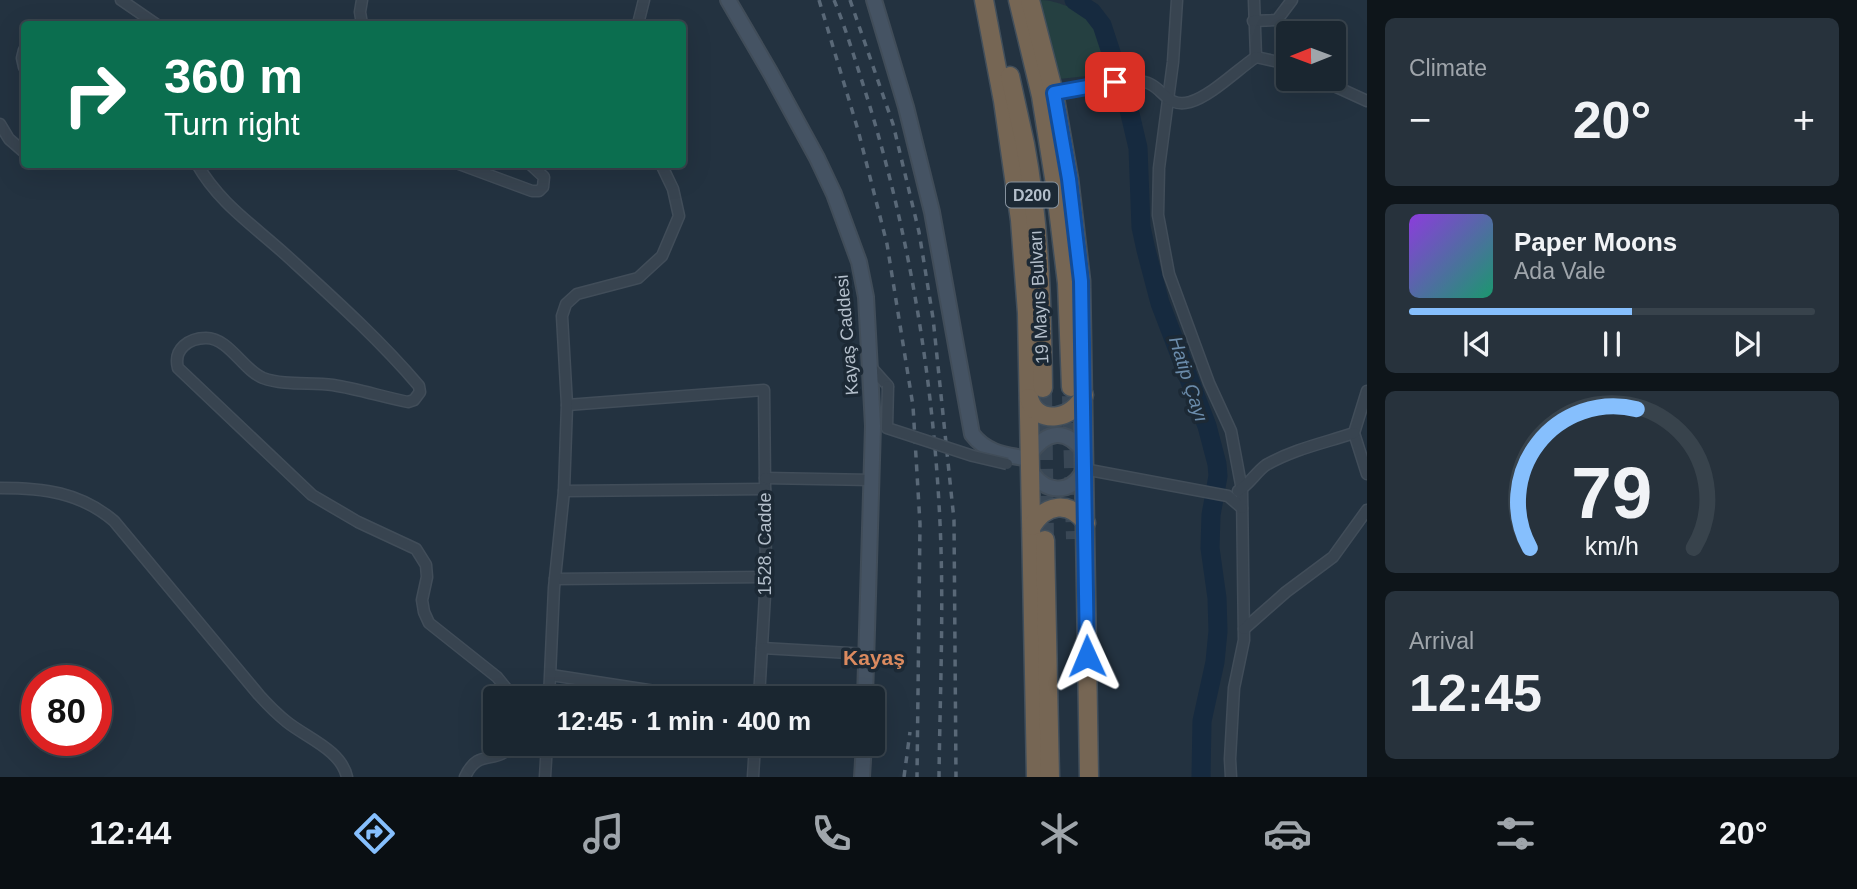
<!DOCTYPE html>
<html lang="en">
<head>
<meta charset="utf-8">
<style>
  :root { --surface:#1a2630; --page:#27323c; --text:#f1f3f6; --muted:#9fa5ab; --line:#38434c; --accent:#86bffd }
  body { margin:0; font-family:Helvetica,sans-serif; background:var(--page); color:var(--text); height:100vh; display:flex; flex-direction:column; font-size:26px; white-space:nowrap }
  * { box-sizing:border-box; margin:0 }
  p { font-size:23px; color:var(--muted) }
  .icon { flex:none; width:38px; height:38px; fill:none; stroke:currentColor; stroke-width:2; stroke-linecap:round; stroke-linejoin:round }
  .map { position:relative; flex:1; overflow:hidden }
  .sheet { display:flex; flex-direction:column; gap:18px; padding:18px; background:#0e151a; width:490px }
  .sheet>* { flex:none }
  .banner { position:absolute; left:21px; top:21px; width:665px; height:147px; border-radius:7px; box-shadow:0 7px 28px #0002,0 0 0 2px var(--line); background:#0b6e4f; color:#fff; overflow:hidden }
  .needle { width:46px; rotate:269deg }
  .controls { position:absolute; left:1276px; top:21px; display:grid; gap:14px }
  .controls a { display:grid; place-items:center; width:70px; height:70px; border-radius:7px; background:var(--surface); box-shadow:0 7px 28px #0002,0 0 0 2px var(--line); font-size:35px }
  .speed { position:absolute; left:21px; top:665px; display:flex; gap:14px; font-size:35px; font-weight:700; text-align:center }
  .speed>* { display:grid; place-content:center; width:91px; height:91px; border-radius:50%; background:var(--surface); box-shadow:0 7px 28px #0002,0 0 0 2px var(--line); line-height:1 }
  .speed .limit { border:10px solid #d22; background:#fff; color:#111 }
  .pin { position:absolute; display:grid; place-items:center; width:60px; height:60px; color:#fff; margin:-30px; border-radius:14px; box-shadow:0 4px 10px #0006 }
  .me { position:absolute; width:77px; margin:-38px; rotate:359deg; stroke-linejoin:round; filter:drop-shadow(0 0 5px #0008) }
  .turn { display:flex; align-items:center; gap:24px; height:147px; padding:0 28px; font-size:32px }
  .turn .icon { width:91px; height:91px; stroke-width:2.5 }
  .turn b { display:block; font-size:49px; line-height:60px }
  .big { font-size:52px; font-weight:600; line-height:1.1 }
  .sheet .tile { flex:1; display:flex; flex-direction:column; justify-content:center; gap:10px; min-width:0; padding:0 24px; border-radius:10px; background:var(--page) }
  .sheet .dial { align-items:center; gap:0 }
  .dial svg { height:182px; overflow:visible; fill:none; stroke:var(--line); stroke-width:7; stroke-linecap:round; text-anchor:middle }
  .dial text { fill:var(--text); stroke:none }
  .song { display:flex; align-items:center; gap:21px }
  .cover { width:84px; height:84px; border-radius:10px; background:linear-gradient(135deg,hsl(270 70% 55%),hsl(160 70% 35%)) }
  .played { height:7px; border-radius:4px; background:linear-gradient(90deg,var(--accent) 55%,var(--line) 55%) }
  .keys { display:flex; justify-content:space-around; direction:ltr }
  .heat { display:flex; justify-content:space-between; align-items:center; font-size:38px; direction:ltr }
  .trip { position:absolute; left:483px; top:686px; width:402px; height:70px; border-radius:7px; background:var(--surface); box-shadow:0 7px 28px #0002,0 0 0 2px var(--line); font-weight:600; line-height:70px; text-align:center }
  .dock { display:flex; height:112px; justify-content:space-around; align-items:center; background:#0a0f13; color:var(--muted) }
  .dock .icon { width:49px; height:49px }
  .dock .current { color:var(--accent) }
  .dock b { font-size:32px; color:var(--text) }
  main { display:flex; flex:1; min-height:0 }
  .map>svg:first-child { display:block }
  .green { fill:#254041 }
  .lines { fill:none; stroke-linecap:round; stroke-linejoin:round }
  .river { stroke:#162a3f; stroke-width:19 }
  .highway-tunnel { stroke:#394755; stroke-width:18; stroke-dasharray:18 9; stroke-linecap:butt }
  .street-casing { stroke:#414d59; stroke-width:13 }
  .secondary-casing { stroke:#414d59; stroke-width:18 }
  .highway-casing { stroke:#424f5b; stroke-width:21 }
  .street { stroke:#384450; stroke-width:10 }
  .secondary { stroke:#455363; stroke-width:14 }
  .highway { stroke:#766654; stroke-width:18 }
  .rail { stroke:#596877; stroke-width:3.5; stroke-dasharray:7 7; stroke-linecap:butt }
  .street-bridge-casing { stroke:#414d59; stroke-width:13; stroke-linecap:butt }
  .street-bridge { stroke:#384450; stroke-width:10 }
  .route-casing { stroke:#114b97; stroke-width:18 }
  .route { stroke:#1a73e8; stroke-width:12 }
  .labels { text-anchor:middle; stroke-width:7; stroke-linejoin:round; paint-order:stroke }
  .shield { fill:#1c2935; stroke:#86929e; stroke-width:2 }
  .shield-label { font-size:16px; font-weight:bold; fill:#b4bfcb }
  .street-label { font-size:18px; fill:#b4bfcb; stroke:#1c2935 }
  .water-label { font-size:19px; font-style:italic; fill:#6b8cab; stroke:#1c2935 }
  .quarter-label { font-size:21px; font-weight:bold; fill:#db8a5f; stroke:#1c2935 }
</style>
</head>
<body>
<main>
<div class="map">
<svg width="1367" height="777" viewBox="0 0 1367 777">
  <rect width="100%" height="100%" fill="#233240"/>
  <!-- green -->
  <path class="green" d="M1040,0c10,0 18,3 27,6 35,13 37,35 48,67l-56,6z"/>
  <g class="lines">
    <!-- river -->
    <polyline class="river" points="1074,0 1092,12 1102,25 1127,101 1138,148 1141,227 1146,250 1160,303 1207,426 1217,464 1218,476 1211,515 1210,548 1217,598 1218,631 1215,662 1202,721 1201,777"/>
    <!-- highway-tunnel -->
    <g class="highway-tunnel">
      <polyline points="1043,388 1045,540"/>
      <polyline points="1071,396 1075,539"/>
    </g>
    <!-- street casing -->
    <g class="street-casing">
      <g id="street">
        <polyline points="121,0 156,24"/>
        <polyline points="1177,0 1173,62 1159,168 1158,215 1169,274 1209,383 1231,431 1242,490 1244,640 1234,688 1230,759 1231,777"/>
        <polyline points="1254,0 1256,57"/>
        <polyline points="1253,21 1277,20 1292,0"/>
        <polyline points="362,24 360,12 362,0"/>
        <polyline points="638,24 644,0"/>
        <polyline points="24,50 22,58 24,67"/>
        <polyline points="1319,79 1367,101"/>
        <path d="M1052,93c20,-4 79,-17 96,-10 16,6 19,25 42,19 21,-6 47,-32 66,-45l32,7"/>
        <polyline points="0,124 9,139 24,152"/>
        <path d="M197,164c22,39 56,61 89,91 46,42 93,84 133,131l1,6 -6,8 -6,2c-25,-5 -50,-13 -75,-17 -23,-3 -48,1 -70,-7 -20,-8 -34,-40 -57,-40 -17,0 -33,11 -28,30l134,127 46,27 58,27 10,16 1,12 -5,23 2,12 5,11 68,54 17,21"/>
        <polyline points="459,164 532,191 539,191 543,187 544,177 530,164"/>
        <polyline points="871,367 888,386"/>
        <polyline points="1367,391 1354,433 1367,474"/>
        <polyline points="567,405 764,390 766,577 759,698"/>
        <polyline points="1084,469 1228,496 1242,508"/>
        <polyline points="765,478 872,480"/>
        <path d="M0,488c43,0 80,4 114,33l145,174c9,10 18,19 28,27 20,16 54,28 60,55"/>
        <polyline points="564,491 765,489"/>
        <path d="M1238,491c11,-6 18,-19 28,-26 28,-16 58,-22 88,-32"/>
        <polyline points="555,579 766,577"/>
        <polyline points="1244,629 1286,592 1333,557 1367,510"/>
        <polyline points="762,648 867,654"/>
        <polyline points="551,675 700,698"/>
        <polyline points="549,698 554,588 564,491 567,405 562,316 566,304 577,294 638,278 662,256 679,216 673,189 661,164"/>
        <path d="M465,777c14,-31 32,-10 47,-33"/>
        <polyline points="545,777 547,744"/>
        <polyline points="753,777 755,744"/>
      </g>
    </g>
    <!-- secondary casing -->
    <g class="secondary-casing">
      <g id="secondary">
        <polyline points="728,0 770,72 817,158 834,194 859,262 866,297 873,426 865,698"/>
        <path d="M874,0l32,107 26,105 40,222c15,20 35,21 58,25"/>
        <path d="M1030,454c17,-24 36,-26 54,-2"/>
        <path d="M1030,469c13,25 42,27 54,0"/>
        <polyline points="862,777 864,744"/>
      </g>
    </g>
    <!-- highway casing -->
    <g class="highway-casing">
      <g id="highway">
        <polyline points="984,0 1003,101 1020,220 1027,313 1036,777"/>
        <polyline points="1018,0 1041,96 1055,184 1067,283 1071,387"/>
        <polyline points="1030,0 1054,93 1069,179 1081,281 1089,777"/>
        <path d="M1010,76c5,22 10,45 15,68 15,79 17,163 18,244"/>
        <path d="M1029,398c8,29 45,21 55,-3"/>
        <path d="M1032,526c14,-22 37,-26 54,-3"/>
        <polyline points="1045,540 1050,777"/>
      </g>
    </g>
    <!-- street -->
    <use href="#street" class="street"/>
    <!-- secondary -->
    <use href="#secondary" class="secondary"/>
    <!-- highway -->
    <use href="#highway" class="highway"/>
    <!-- rail -->
    <g class="rail">
      <polyline points="819,0 858,130 887,244 913,406 920,524 917,777"/>
      <path d="M834,0c10,24 18,50 26,75 47,144 73,297 80,448 4,84 0,169 -1,254"/>
      <polyline points="850,0 893,124 919,232 933,318 954,520 956,777"/>
      <polyline points="904,777 910,732"/>
    </g>
    <!-- street-bridge casing -->
    <g class="street-bridge-casing">
      <polyline id="street-bridge" points="888,386 887,428 973,456 1007,464"/>
    </g>
    <!-- street-bridge -->
    <use href="#street-bridge" class="street-bridge"/>
  </g>
  <g class="lines">
    <!-- route casing -->
    <g class="route-casing">
      <polyline id="route" points="1087,656 1081,281 1069,179 1054,93 1115,82"/>
    </g>
    <!-- route -->
    <use href="#route" class="route"/>
  </g>
  <g class="labels">
    <!-- shield labels -->
    <rect class="shield" x="1006" y="182.5" width="52" height="25" rx="5"/>
    <g class="shield-label">
      <text x="1032" y="201">D200</text>
    </g>
    <!-- street labels -->
    <g class="street-label">
      <text transform="translate(1039 297) rotate(-93)" y="6">19 Mayıs Bulvarı</text>
      <text transform="translate(847 335) rotate(-95)" y="6">Kayaş Caddesi</text>
      <text transform="translate(765 544) rotate(-90)" y="6">1528. Cadde</text>
    </g>
    <!-- water labels -->
    <g class="water-label">
      <text transform="translate(1189 379) rotate(72)" y="7">Hatip Çayı</text>
    </g>
    <!-- quarter labels -->
    <g class="quarter-label">
      <text x="874" y="665">Kayaş</text>
    </g>
  </g>
</svg>
<div class="controls">
<a><svg class="needle" viewBox="-14 -14 28 28"><path d="M0-13l5 13h-10z" fill="#e53935"/><path d="M0 13l5-13h-10z" fill="#9fa5ab"/></svg></a>
</div>
<div class="speed"><div class="limit">80</div></div>
<div class="pin" style="left:1115px;top:82px;background:#d93025"><svg class="icon" aria-label="arrive" viewBox="0 0 24 24"><path d="M6 21V4h12l-3 4 3 4H6"/></svg></div>
<svg class="me" style="left:1087px;top:656px" viewBox="-20 -20 40 40"><path d="M0-17L14 15 0 8-14 15z" fill="#1a73e8" stroke="#fff" stroke-width="4"/></svg>
<div class="trip">12:45 · 1 min · 400 m</div>
<div class="banner">
<div class="turn"><svg class="icon" aria-label="right" viewBox="0 0 24 24"><path d="M7 20v-9h11M14 6l5 5-5 5"/></svg><div><b>360 m</b>Turn right</div></div>
</div>
</div>
<section class="sheet">
<div class="tile"><p>Climate</p>
<div class="heat"><a>−</a><b class="big">20°</b><a>+</a></div>
</div>
<div class="tile">
<div class="song"><i class="cover"></i><div><b>Paper Moons</b><p>Ada Vale</p></div></div>
<div class="played"></div>
<div class="keys"><svg class="icon" aria-label="previous" viewBox="0 0 24 24"><path d="M18 5L8 12l10 7zM5 5v14"/></svg><svg class="icon" aria-label="pause" viewBox="0 0 24 24"><path d="M8 5v14M16 5v14"/></svg><svg class="icon" aria-label="next" viewBox="0 0 24 24"><path d="M6 5l10 7-10 7zM19 5v14"/></svg></div>
</div>
<div class="tile dial"><svg viewBox="0 0 100 80">
<path d="M14 69A42 42 0 1 1 86 69"/>
<path d="M14 69A42 42 0 0 1 61 8" stroke="#86bffd"/>
<text x="50" y="56" font-size="32" font-weight="700">79</text>
<text x="50" y="72" font-size="11">km/h</text>
</svg></div>
<div class="tile"><p>Arrival</p><b class="big">12:45</b></div>
</section>
</main>
<nav class="dock">
<b>12:44</b>
<svg class="icon current" aria-label="directions" viewBox="0 0 24 24"><path d="M12 3l9 9-9 9-9-9zM9 14v-3h6M13 9l2 2-2 2"/></svg>
<svg class="icon" aria-label="music" viewBox="0 0 24 24"><path d="M9 18V5l10-2v13"/><circle cx="6" cy="18" r="3"/><circle cx="16" cy="16" r="3"/></svg>
<svg class="icon" aria-label="phone" viewBox="0 0 24 24"><path d="M5 4h4l2 5-3 2q2 4 5 5l2-3 5 2v4C11 20 4 13 5 4z"/></svg>
<svg class="icon" aria-label="climate" viewBox="0 0 24 24"><path d="M12 3v18M4 7l16 10M4 17L20 7"/></svg>
<svg class="icon" aria-label="car" viewBox="0 0 24 24"><path d="M5 17H2v-5l4-1 3-4h7l3 4 3 1v5h-3M9 17h6M6 11h13"/><circle cx="7" cy="17" r="2"/><circle cx="17" cy="17" r="2"/></svg>
<svg class="icon" aria-label="filters" viewBox="0 0 24 24"><path d="M4 7h16M4 17h16"/><circle cx="9" cy="7" r="2"/><circle cx="15" cy="17" r="2"/></svg>
<b>20°</b>
</nav>
</body>
</html>
